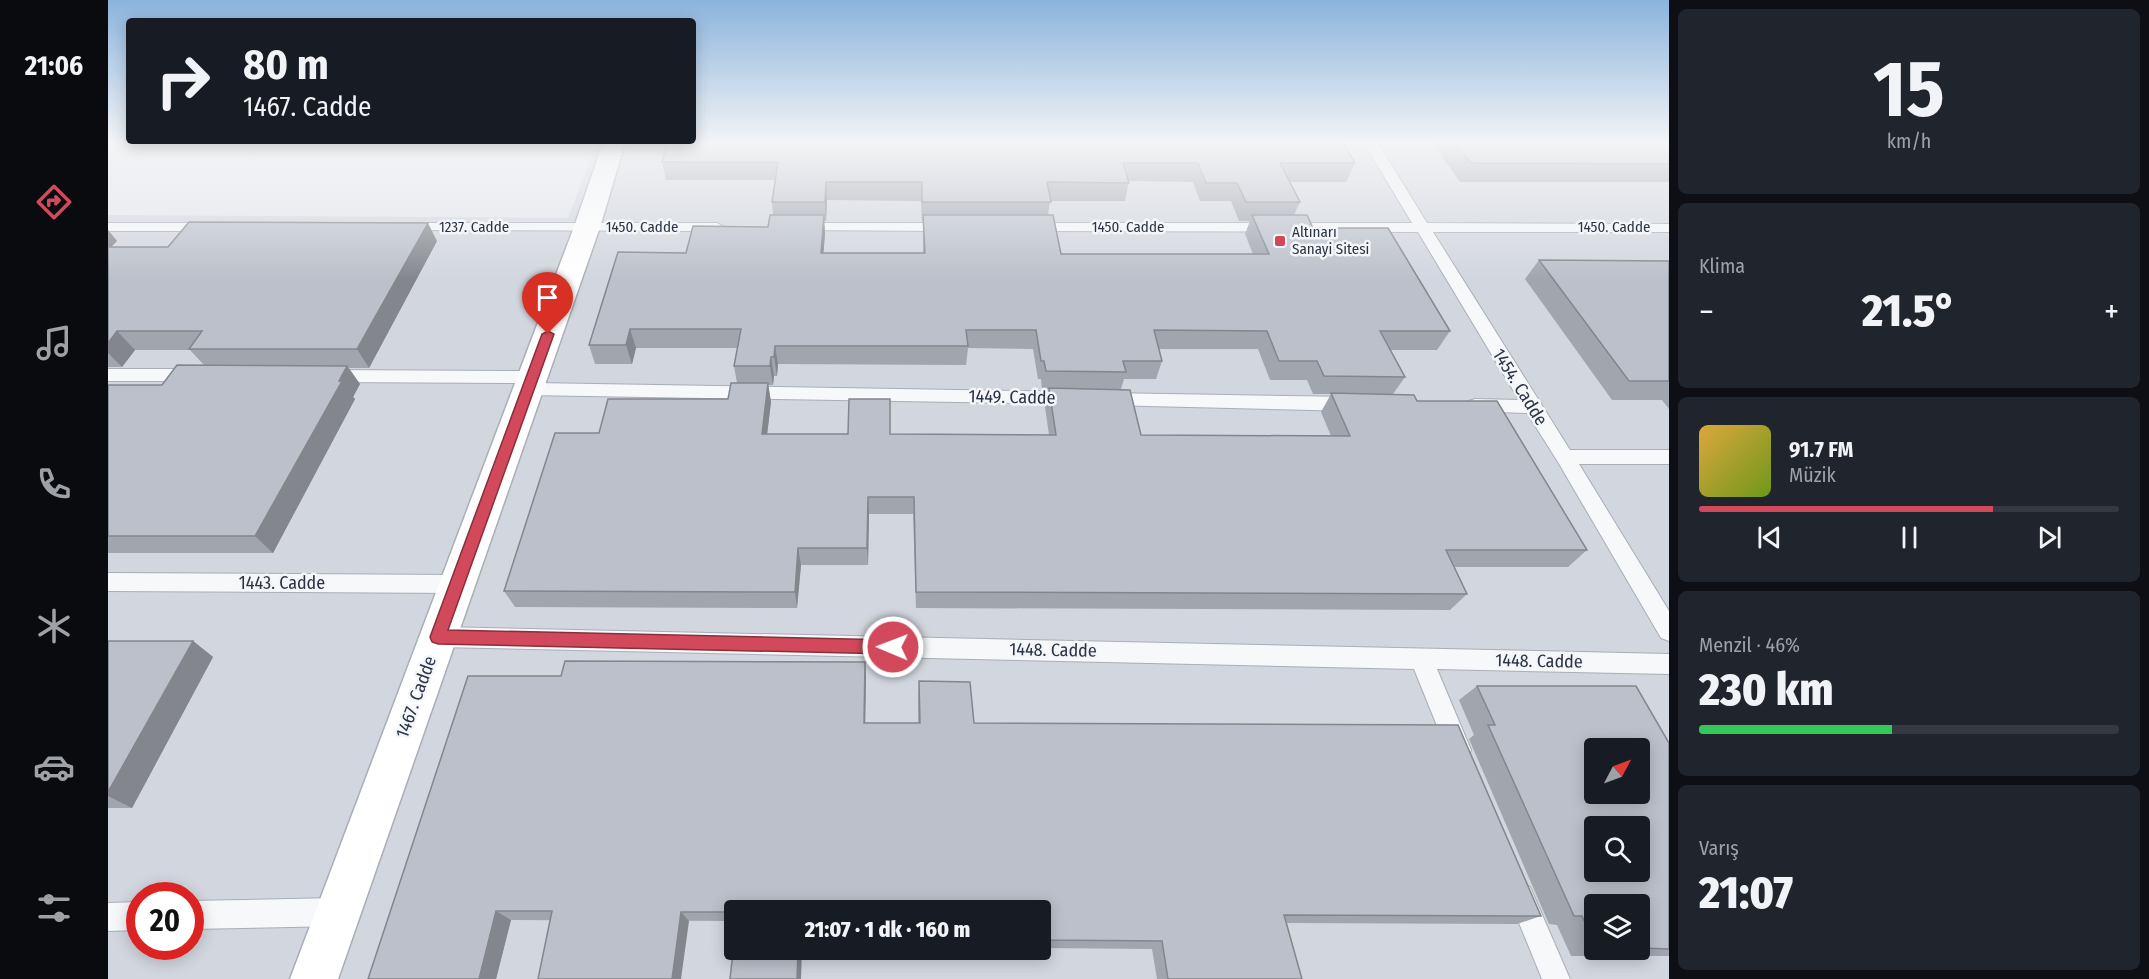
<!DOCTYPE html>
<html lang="tr">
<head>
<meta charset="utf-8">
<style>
  :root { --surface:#171b24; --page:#20242c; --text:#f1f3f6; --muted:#9ea1a6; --line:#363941; --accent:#d1495b }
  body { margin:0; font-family:"Fira Sans Condensed",sans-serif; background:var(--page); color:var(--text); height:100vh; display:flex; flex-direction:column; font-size:22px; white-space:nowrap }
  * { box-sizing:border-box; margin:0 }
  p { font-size:20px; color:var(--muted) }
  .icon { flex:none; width:33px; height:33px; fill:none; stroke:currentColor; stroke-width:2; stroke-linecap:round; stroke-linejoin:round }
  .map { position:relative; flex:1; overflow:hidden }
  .details { display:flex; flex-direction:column; gap:9px; padding:9px; background:#0d0f14; width:480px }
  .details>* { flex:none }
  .hud { position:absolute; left:18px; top:18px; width:570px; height:126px; border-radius:6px; box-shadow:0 3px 15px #0003; background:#171b24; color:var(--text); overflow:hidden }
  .needle { width:39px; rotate:49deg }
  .controls { position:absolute; left:1476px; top:738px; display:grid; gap:12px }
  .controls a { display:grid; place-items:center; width:66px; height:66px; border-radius:6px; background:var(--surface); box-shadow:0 3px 15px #0003; font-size:30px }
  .speed { position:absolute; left:18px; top:882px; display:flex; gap:12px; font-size:30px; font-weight:700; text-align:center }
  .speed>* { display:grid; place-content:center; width:78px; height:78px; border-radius:50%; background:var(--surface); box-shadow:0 3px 15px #0003; line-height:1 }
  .speed .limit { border:9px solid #d22; background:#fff; color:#111 }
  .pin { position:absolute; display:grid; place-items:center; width:51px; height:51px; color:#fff; margin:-62px -26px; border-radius:50% 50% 50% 0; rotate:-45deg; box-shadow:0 0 6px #0007 }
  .pin .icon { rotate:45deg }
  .me { position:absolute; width:66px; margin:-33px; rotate:271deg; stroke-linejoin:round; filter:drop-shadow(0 0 4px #0008) }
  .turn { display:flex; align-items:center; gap:21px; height:126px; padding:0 18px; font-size:27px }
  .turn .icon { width:78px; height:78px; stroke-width:2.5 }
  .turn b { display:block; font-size:42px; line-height:51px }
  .big { font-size:45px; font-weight:800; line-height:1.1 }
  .details .card { flex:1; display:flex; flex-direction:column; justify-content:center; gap:9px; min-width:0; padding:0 21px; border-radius:9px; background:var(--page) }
  .details .dial { align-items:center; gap:0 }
  .dial b { font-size:78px; line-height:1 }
  .song { display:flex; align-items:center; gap:18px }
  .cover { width:72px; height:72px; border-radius:9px; background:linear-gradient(135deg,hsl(40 70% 55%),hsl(80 70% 35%)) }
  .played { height:6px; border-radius:3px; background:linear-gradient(90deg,var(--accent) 70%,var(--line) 70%) }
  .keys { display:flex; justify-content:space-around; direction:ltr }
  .heat { display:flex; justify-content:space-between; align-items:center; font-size:33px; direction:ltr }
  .charge { height:9px; border-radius:4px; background:linear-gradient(90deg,#34c759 46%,var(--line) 0) }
  .trip { position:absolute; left:616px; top:900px; width:327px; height:60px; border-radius:6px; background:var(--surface); box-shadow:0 3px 15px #0003; font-weight:800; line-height:60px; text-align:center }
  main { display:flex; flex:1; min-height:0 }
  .dock { display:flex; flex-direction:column; width:108px; justify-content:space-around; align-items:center; background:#090b0e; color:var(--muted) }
  .dock .icon { width:42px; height:42px }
  .dock .active { color:var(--accent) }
  .dock b { font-size:27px; color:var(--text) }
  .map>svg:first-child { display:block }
  .built { fill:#d2d6de; fill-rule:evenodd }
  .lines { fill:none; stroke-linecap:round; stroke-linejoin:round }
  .lane-casing { stroke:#a9aeb7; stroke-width:2 }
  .secondary-casing { stroke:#a9aeb7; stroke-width:3 }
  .lane { fill:#f7f8fa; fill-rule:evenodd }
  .secondary { fill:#fff; fill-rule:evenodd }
  .wall { fill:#a1a5ae; fill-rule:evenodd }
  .shaded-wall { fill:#83868d }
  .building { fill:#bbc0ca; stroke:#83868d; stroke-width:1.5; fill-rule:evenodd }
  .route { fill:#d1495b; stroke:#882f3b; stroke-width:1.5 }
  .poi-dot { fill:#d1495b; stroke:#f4f6f9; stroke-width:2 }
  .labels { text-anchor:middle; stroke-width:5; stroke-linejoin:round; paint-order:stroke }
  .far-street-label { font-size:15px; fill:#2b3445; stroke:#f4f6f9 }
  .far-poi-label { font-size:15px; fill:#2b3445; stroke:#f4f6f9; text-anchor:start }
  .street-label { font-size:18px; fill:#2b3445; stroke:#f4f6f9 }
</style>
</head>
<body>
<main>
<nav class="dock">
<b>21:06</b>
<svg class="icon active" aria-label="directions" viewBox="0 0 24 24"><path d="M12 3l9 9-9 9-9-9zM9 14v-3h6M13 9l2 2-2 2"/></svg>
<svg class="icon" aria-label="music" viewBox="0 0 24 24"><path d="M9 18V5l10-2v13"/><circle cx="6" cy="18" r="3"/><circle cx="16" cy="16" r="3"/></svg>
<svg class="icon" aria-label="phone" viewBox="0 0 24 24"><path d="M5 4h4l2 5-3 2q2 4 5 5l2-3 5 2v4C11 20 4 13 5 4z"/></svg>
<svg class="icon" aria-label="climate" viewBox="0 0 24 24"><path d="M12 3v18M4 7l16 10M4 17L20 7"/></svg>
<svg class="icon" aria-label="car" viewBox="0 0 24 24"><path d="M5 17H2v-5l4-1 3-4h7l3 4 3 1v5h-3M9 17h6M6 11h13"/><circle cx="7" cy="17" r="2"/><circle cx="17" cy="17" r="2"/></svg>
<svg class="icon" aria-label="filters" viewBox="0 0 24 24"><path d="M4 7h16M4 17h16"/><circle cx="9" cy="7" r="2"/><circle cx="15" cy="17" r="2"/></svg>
</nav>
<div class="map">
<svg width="1561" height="979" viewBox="0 0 1561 979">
  <rect width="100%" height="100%" fill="#e4e7ec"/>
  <!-- built -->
  <path class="built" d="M489,143h1072v836h-1561v-764l460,3zM1486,748h46v46h-46zM1486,826h46v46h-46zM32,896h50v50h-50zM1486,904h46v46h-46zM627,910h306v40h-306z"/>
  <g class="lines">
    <!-- lane casing -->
    <g class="lane-casing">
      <g id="lane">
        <polygon points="1256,143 1270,143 1319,223 1561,224 1561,232 1325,232 1462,450 1561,450 1561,464 1471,464 1561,611 1561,641 1553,638 1450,462 1419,413 1361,411 1358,406 1361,401 1367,399 1411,400 1310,232 921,231 914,227 921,223 1304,223"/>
        <polygon points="0,223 102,223 109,227 102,231 0,231"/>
        <polygon points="297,223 609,223 616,227 609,231 292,230 290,227 292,224"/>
        <polygon points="690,223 840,223 847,227 840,231 685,230 683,227"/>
        <polygon points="0,369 88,369 94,371 97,375 94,379 88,381 0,381"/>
        <polygon points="220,370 424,371 430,373 433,377 430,381 425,383 966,392 972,393 975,398 972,403 966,404 419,395 413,393 410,389 413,385 417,383 220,382 214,380 211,376 214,372"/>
        <polygon points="998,393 1245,397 1251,399 1254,404 1251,409 1245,411 998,405 992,404 989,399 992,394"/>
        <polygon points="0,573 348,575 355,578 359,584 355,590 348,593 0,591"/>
        <polygon points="330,627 1561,654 1561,674 1329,669 1363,750 1360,758 1351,762 1342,758 1306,669 330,647 322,644 319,637 322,630"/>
        <polygon points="1413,883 1422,887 1462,979 1434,979 1400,896 1404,887"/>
        <polygon points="230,898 240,902 244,912 240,922 230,926 82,929 82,901"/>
        <polygon points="32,902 32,930 0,931 0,903"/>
      </g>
    </g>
    <!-- secondary casing -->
    <g class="secondary-casing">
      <polygon id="secondary" points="495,143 517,143 492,227 230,979 182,979 466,227"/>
    </g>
    <!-- lane -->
    <use href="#lane" class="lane"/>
    <!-- secondary -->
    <use href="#secondary" class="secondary"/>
  </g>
  <!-- wall -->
  <g class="wall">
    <polygon points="1324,143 1561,143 1561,182 1352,182"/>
    <path d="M554,162l693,1 -9,19h-57l11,20 -6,13 19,13 137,103 -13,19h-47l15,27 -12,17 24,7 170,149 -19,17h-114l13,27 -17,16 -534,-2 -3,-94h-44l-1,51h-67l-4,43 -282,-1 -11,-16 95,-158 129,-34 9,-16 -3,-17 4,-18h-102l-4,16h-37l-6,-19 97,-92 82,-26 5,-12 -1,-13 3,-22h-109zM1021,181l64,1 7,19h31l8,20h11l-5,13 8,20h-192l-13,-39 2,-14h75zM719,200l94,1 1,20h1v32h-100l2,-19 -1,-13h2zM860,348l65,1 5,30h3l1,11h7l-4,17 4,28 -282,-1 4,-32 -3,-17h5l1,-9h3l1,-12 188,1zM1051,349h99l12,31h37l6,14h18l-10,18 10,24 -190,-1 -20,-46 3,-10h32l6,-18z"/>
    <polygon points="0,230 9,241 3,247 60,247 329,241 261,368 241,368 252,384 245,397 247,399 165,553 0,553 0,385 54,385 96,365 82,350 27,350 14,367 0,367"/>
    <polygon points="1431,260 1561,261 1561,409 1554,400 1504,400 1417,279"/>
    <polygon points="0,641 85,641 105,657 24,808 0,808"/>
    <polygon points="757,662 758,677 757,723 810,723 810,696 811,681 866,723 1433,916 1409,924 1179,923 1194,979 1049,979 1044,949 933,948 933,910 627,910 627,921 403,920 388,979 260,979 453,676"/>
    <path d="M1369,686l192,57v213h-98l-14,-31 -8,-1 -80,-185 5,-4 -15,-35zM1486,904h46v46h-46z"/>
  </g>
  <!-- shaded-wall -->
  <g class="shaded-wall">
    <polygon points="718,182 719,200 718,221 717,202"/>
    <polygon points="716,215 717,234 714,272 713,253"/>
    <polygon points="320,223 329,241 261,368 249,349"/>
    <polygon points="0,230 9,241 0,250"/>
    <polygon points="522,329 528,348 524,364 518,345"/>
    <polygon points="9,331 27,350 14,367 0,353 0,343"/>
    <polygon points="667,346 670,364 669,376 666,357"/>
    <polygon points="663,357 666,376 665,385 662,366"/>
    <polygon points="239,366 252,384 245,397 247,399 165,553 147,536"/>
    <polygon points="660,383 663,402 657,452 654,434"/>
    <polygon points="760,497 761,514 760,565 759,548"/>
    <polygon points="690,548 693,565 689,608 687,592"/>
    <polygon points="85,641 105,657 24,808 0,796 0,792"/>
    <polygon points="757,662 758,677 757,736 756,723"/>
    <polygon points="388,911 403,920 388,979 371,979"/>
    <polygon points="573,912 581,921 573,979 564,979"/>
    <polygon points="690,950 694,950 693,979 689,979"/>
  </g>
  <!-- building -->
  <g class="building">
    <polygon points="559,143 1235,143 1247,163 1172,163 1192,202 1138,202 1129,183 1098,183 1090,163 1015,163 1021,183 939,182 943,202 814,202 814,182 718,182 717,202 664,202 670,162 554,162"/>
    <polygon points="1347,143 1561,143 1561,164 1363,163"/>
    <polygon points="662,215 716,215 713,253 817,253 815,215 945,215 953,254 1161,254 1144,215 1199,215 1205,228 1280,228 1342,331 1272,331 1297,377 1216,376 1209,361 1171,361 1159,331 1046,330 1054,361 1015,361 1018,372 938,371 936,361 933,361 928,330 858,330 860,346 667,346 666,357 663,357 662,366 626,366 633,329 522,329 518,345 481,345 510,252 578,253 585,226 660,227"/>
    <polygon points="81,222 320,223 249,349 81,349 94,331 9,331 0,343 0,247 60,247"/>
    <polygon points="1431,260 1561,261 1561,381 1521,381"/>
    <polygon points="69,365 239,366 231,381 234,381 147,536 0,536 0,385 54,385"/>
    <polygon points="623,383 660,383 654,434 740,434 741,399 782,399 782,434 948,435 941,388 1022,390 1033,435 1242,436 1223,393 1306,395 1309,401 1389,401 1479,550 1338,550 1359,594 808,592 806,497 760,497 759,548 690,548 687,592 396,591 447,433 491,433 500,399 620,399"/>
    <polygon points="0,641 85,641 0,792"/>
    <polygon points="457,661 757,662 756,723 812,723 811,681 862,682 866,723 1350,725 1433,916 1176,915 1194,979 1060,979 1054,941 937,940 935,913 933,913 933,910 627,910 627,912 573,912 564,979 430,979 444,911 388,911 371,979 260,979 360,676 453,676"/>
    <path d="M1369,686h159l33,57v206l-29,-1v-44h-46v39l-12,-27h-8l-86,-191h7zM1486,748h46v46h-46zM1486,826h46v46h-46z"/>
    <polygon points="627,934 627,950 690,950 689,979 622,979"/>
  </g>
  <!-- sky -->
  <linearGradient id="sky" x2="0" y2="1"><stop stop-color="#8bb4dd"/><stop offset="0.51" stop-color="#f3f4f6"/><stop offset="1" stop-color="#f3f4f6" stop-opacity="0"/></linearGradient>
  <rect width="1561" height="280" fill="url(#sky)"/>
  <!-- route -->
  <polygon class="route" points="440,331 446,334 340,630 785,640 791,642 793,647 791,652 785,654 330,644 324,642 322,637 434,334"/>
  <!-- markers -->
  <rect class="poi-dot" x="1166" y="235" width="12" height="12" rx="3"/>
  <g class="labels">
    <!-- far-street labels -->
    <g class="far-street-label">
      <text x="366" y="232">1237. Cadde</text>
      <text x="534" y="232">1450. Cadde</text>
      <text x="1020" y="232">1450. Cadde</text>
      <text x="1506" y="232">1450. Cadde</text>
    </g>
    <!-- far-poi labels -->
    <g class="far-poi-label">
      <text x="1184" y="237">Altınarı<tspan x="1184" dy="17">Sanayi Sitesi</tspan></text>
    </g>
    <!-- street labels -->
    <g class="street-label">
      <text transform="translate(1412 387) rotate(58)" y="6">1454. Cadde</text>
      <text transform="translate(904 397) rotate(1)" y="6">1449. Cadde</text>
      <text x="174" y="589">1443. Cadde</text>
      <text transform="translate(945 650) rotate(1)" y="6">1448. Cadde</text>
      <text transform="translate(1431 661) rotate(1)" y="6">1448. Cadde</text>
      <text transform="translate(308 697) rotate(-70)" y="6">1467. Cadde</text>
    </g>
  </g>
</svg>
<div class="controls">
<a><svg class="needle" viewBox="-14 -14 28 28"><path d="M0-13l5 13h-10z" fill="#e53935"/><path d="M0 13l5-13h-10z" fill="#9ea1a6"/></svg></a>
<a><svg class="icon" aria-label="search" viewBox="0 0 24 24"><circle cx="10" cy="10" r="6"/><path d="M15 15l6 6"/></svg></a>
<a><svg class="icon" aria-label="layers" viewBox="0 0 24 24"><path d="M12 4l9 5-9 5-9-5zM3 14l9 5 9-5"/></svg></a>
</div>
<div class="speed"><div class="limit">20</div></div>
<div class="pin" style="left:440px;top:334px;background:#d93025"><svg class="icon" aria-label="arrive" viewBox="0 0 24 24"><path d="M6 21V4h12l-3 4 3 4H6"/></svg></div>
<svg class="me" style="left:785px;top:647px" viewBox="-20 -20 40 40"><circle r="17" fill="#d1495b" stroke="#fff" stroke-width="3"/><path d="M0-11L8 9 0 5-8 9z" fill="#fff"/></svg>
<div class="trip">21:07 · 1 dk · 160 m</div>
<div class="hud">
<div class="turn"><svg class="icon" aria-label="right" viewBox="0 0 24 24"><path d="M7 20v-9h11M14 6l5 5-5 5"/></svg><div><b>80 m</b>1467. Cadde</div></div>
</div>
</div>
<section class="details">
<div class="card dial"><b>15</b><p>km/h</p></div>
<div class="card"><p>Klima</p>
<div class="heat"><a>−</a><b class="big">21.5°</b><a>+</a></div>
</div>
<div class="card">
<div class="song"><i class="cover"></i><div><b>91.7 FM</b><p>Müzik</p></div></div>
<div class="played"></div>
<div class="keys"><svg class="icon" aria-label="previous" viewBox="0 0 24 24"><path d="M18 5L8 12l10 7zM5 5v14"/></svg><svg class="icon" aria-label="pause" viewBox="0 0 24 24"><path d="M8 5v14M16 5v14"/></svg><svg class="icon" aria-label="next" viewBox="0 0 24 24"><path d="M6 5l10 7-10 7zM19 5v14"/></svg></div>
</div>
<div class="card"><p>Menzil · 46%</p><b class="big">230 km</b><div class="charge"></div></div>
<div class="card"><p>Varış</p><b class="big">21:07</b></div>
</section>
</main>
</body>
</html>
